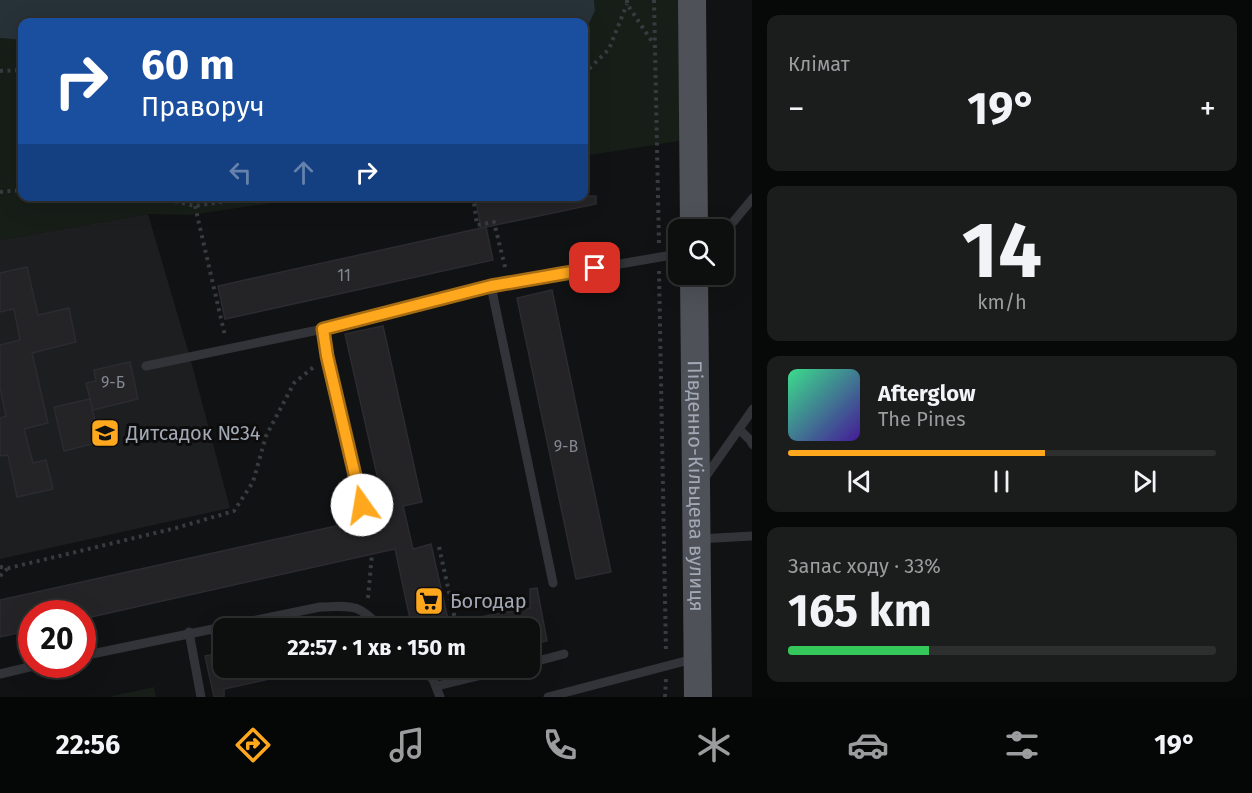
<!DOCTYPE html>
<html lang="uk">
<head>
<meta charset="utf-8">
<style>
  :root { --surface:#0d0e0e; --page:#1b1c1c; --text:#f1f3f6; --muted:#9a9c9e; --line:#2d2e2e; --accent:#ffa81e }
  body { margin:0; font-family:"Fira Sans",sans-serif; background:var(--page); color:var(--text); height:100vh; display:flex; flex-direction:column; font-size:22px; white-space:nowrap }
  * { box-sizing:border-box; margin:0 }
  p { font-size:20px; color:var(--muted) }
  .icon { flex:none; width:33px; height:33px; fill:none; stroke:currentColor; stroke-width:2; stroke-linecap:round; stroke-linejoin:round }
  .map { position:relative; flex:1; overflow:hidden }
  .side { display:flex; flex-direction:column; gap:15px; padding:15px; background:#070808; width:500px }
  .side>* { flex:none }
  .hud { position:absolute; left:18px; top:18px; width:570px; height:183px; border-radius:12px; box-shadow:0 6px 24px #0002,0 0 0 2px var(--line); background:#1a4fa0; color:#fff; overflow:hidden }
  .tools { position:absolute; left:668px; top:219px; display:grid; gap:12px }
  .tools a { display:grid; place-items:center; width:66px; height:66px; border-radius:12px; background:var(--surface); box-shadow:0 6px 24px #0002,0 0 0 2px var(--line); font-size:30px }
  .speed { position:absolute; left:18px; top:600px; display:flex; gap:12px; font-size:30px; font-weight:700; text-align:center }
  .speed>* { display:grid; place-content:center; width:78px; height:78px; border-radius:50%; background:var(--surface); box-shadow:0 6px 24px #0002,0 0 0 2px var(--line); line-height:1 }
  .speed .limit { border:9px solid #d22; background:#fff; color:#111 }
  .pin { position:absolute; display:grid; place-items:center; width:51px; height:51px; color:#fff; margin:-26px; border-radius:12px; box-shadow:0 3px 9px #0006 }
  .me { position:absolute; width:66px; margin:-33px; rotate:347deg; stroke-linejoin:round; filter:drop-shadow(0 0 4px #0008) }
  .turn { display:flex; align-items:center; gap:21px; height:126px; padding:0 24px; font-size:27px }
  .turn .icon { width:78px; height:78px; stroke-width:2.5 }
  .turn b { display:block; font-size:42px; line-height:51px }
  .lanes { display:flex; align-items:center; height:57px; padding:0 24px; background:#0003; justify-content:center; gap:30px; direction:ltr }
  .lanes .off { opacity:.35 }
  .big { font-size:45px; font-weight:700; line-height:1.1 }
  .side .card { flex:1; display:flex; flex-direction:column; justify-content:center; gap:9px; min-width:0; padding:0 21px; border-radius:12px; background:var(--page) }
  .side .dial { align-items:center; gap:0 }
  .dial b { font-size:78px; line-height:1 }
  .song { display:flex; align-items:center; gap:18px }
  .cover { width:72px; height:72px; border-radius:9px; background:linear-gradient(135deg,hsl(150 70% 55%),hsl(260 70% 35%)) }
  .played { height:6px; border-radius:3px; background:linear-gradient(90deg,var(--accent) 60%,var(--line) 60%) }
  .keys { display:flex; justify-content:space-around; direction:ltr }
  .heat { display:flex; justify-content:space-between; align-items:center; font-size:33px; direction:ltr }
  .charge { height:9px; border-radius:4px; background:linear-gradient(90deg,#34c759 33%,var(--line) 0) }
  .trip { position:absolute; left:213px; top:618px; width:327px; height:60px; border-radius:12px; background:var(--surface); box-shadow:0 6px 24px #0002,0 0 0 2px var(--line); font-weight:700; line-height:60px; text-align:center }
  .dock { display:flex; height:96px; justify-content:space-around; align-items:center; background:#050606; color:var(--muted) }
  .dock .icon { width:42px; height:42px }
  .dock .selected { color:var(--accent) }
  .dock b { font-size:27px; color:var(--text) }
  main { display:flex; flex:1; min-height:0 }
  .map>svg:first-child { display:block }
  .built { fill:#1d1e20 }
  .green { fill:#171e18 }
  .water { fill:#273138 }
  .building { fill:#242427; stroke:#2b2b30; stroke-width:1.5 }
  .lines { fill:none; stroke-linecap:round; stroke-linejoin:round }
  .path { stroke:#383b40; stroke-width:4; stroke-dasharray:3 4.5; stroke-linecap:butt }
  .service { stroke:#323439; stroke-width:9 }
  .primary { stroke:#4e5158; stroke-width:28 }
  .route-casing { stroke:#a66d14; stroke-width:15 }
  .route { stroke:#ffa81e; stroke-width:10 }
  .labels { text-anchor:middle; stroke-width:6; stroke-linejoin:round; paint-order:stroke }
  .number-label { font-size:16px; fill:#828791 }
  .poi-label { font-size:20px; fill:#a2a9b5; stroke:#0d0d0e; text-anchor:start }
  .street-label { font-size:20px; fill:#a2a9b5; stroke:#0d0d0e }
</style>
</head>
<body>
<main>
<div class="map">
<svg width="753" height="697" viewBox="0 0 753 697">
  <rect width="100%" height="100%" fill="#111213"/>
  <!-- built -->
  <polygon class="built" points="148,214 190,357 230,508 0,559 0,240"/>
  <!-- green -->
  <g class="green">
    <polygon points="594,0 691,0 692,139 584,156 584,33 595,11"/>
    <polygon points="0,38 22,40 22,196 311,197 191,215 148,214 0,240"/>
    <polygon points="154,687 156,697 112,697 112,696"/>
  </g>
  <!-- water -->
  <polygon class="water" points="0,0 594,0 595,11 584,33 584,22 22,22 22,40 0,38"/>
  <!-- building -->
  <g class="building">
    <polygon points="475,196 596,196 596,204 481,228"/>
    <polygon points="486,227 493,260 225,319 218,286"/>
    <polygon points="27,267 38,315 69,308 76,342 32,353 48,423 24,429 33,463 46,460 53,489 17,497 8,455 0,456 0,418 6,416 0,388 0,345 20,340 14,309 0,312 0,273"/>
    <polygon points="552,290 611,572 576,579 517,298"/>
    <polygon points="383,326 422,502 403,506 413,549 431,544 450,628 412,628 395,549 82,619 82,614 32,614 32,630 0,637 0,600 386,515 345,334"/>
    <polygon points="130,362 138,399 93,410 86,383 96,381 94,370"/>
    <polygon points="90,399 100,442 64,451 54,407"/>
    <polygon points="537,588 547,641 530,644 530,628 464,628 463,620 530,608 530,589"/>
    <polygon points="224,652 224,668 291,668 292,674 224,689 224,697 214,697 205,656"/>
  </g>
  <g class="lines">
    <!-- path -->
    <g class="path">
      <polyline points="627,0 627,4 653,43"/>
      <polyline points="654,0 659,245"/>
      <polyline points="0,71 22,70"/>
      <polyline points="584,74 609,49 627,4"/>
      <polyline points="0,192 22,190"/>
      <polyline points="153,196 195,206 259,196"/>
      <polyline points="473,196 477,225 494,222 506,271"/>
      <polyline points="195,206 225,336"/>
      <polyline points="659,271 666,653"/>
      <polyline points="439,547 457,628"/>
      <polyline points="0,567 9,568 176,528 234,511 253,482 266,436 294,383 315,366"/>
      <polyline points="0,576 8,568"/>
      <polyline points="368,598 372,554"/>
      <polyline points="665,697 666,679"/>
    </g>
    <!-- service -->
    <g class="service">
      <polyline points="723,230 734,221 753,198"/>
      <polyline points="491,286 553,583"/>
      <polyline points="323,329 327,356 362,505"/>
      <polyline points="146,366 323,329 491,286 678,254"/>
      <polyline points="739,429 750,440 753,445"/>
      <polyline points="704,479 753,409"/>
      <polyline points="698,539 753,536"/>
      <polyline points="189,632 201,697"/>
      <path d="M82,656l238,-49c33,-1 38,-4 61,21"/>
      <polyline points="530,663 564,654"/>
      <polyline points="420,668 433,679 440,697"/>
      <polyline points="0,674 42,664"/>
      <polyline points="437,686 510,668"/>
      <polyline points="548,697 693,659"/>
    </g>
    <!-- primary -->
    <g class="primary">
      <polyline points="692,0 694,230"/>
      <path id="s1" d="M694,274l4,423"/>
    </g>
  </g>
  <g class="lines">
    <!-- route casing -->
    <g class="route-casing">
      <polyline id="route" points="362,505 327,356 323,329 491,286 595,268"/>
    </g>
    <!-- route -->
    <use href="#route" class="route"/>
  </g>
  <!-- icons -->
  <defs>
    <g id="school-square" transform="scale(1.5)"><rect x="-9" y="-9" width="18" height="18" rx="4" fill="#ffa81e" stroke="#0d0d0e"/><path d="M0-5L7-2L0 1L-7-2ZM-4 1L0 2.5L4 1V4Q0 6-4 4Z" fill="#111"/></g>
    <g id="supermarket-square" transform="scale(1.5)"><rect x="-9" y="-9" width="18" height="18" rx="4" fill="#ffa81e" stroke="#0d0d0e"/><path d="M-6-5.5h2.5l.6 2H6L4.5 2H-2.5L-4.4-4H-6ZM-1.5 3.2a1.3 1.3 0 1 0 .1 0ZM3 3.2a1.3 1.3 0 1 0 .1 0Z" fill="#111"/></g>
  </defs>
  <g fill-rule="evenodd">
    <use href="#school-square" x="105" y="433"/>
    <use href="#supermarket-square" x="429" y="601"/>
  </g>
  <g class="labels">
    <!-- number labels -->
    <g class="number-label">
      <text x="344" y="281">11</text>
      <text x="113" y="388">9-Б</text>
      <text x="566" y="452">9-В</text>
    </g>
    <!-- poi labels -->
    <g class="poi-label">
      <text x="126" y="440">Дитсадок №34</text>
      <text x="450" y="608">Богодар</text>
    </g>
    <!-- street labels -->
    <g class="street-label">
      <text dy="7" stroke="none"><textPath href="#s1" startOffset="212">Південно-Кільцева вулиця</textPath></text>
    </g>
  </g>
</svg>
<div class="tools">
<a><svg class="icon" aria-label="search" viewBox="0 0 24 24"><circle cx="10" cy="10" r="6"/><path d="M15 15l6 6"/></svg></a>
</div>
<div class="speed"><div class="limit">20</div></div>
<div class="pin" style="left:595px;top:268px;background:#d93025"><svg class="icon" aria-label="arrive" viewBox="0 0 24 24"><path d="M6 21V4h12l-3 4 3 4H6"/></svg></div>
<svg class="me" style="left:362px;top:505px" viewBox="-20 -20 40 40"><circle r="19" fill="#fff"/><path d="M0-13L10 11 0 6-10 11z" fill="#ffa81e"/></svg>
<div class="trip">22:57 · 1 хв · 150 m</div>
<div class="hud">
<div class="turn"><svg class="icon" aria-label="right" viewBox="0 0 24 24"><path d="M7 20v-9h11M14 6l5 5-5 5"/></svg><div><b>60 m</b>Праворуч</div></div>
<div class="lanes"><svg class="icon off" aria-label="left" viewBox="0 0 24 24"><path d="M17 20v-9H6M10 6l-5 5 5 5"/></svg><svg class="icon off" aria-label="ahead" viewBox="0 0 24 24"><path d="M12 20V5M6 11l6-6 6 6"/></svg><svg class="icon" aria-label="right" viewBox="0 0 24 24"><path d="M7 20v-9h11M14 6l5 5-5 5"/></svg></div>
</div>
</div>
<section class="side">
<div class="card"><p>Клімат</p>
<div class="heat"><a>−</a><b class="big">19°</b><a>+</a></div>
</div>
<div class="card dial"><b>14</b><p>km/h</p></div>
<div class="card">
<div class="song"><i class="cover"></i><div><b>Afterglow</b><p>The Pines</p></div></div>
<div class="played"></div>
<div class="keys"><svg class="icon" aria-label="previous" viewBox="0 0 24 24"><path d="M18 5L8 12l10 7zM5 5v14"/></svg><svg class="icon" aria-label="pause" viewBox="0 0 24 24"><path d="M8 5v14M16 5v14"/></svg><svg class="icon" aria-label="next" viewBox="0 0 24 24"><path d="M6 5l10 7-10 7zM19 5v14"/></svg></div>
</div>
<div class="card"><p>Запас ходу · 33%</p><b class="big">165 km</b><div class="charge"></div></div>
</section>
</main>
<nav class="dock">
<b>22:56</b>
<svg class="icon selected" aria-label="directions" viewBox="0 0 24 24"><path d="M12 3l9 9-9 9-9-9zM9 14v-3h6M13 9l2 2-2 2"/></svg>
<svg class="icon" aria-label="music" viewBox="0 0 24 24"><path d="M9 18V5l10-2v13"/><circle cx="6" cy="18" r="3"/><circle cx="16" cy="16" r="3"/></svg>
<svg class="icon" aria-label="phone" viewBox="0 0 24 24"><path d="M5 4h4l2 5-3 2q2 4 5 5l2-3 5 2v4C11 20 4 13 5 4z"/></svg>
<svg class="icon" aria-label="climate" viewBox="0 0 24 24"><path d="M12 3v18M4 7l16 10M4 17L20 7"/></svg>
<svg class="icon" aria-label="car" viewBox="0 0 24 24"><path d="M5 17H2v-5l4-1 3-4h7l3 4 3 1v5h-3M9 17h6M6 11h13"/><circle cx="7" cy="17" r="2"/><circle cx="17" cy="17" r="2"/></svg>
<svg class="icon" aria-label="filters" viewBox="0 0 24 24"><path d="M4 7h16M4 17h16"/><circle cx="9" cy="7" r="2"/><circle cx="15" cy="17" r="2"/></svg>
<b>19°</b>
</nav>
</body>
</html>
